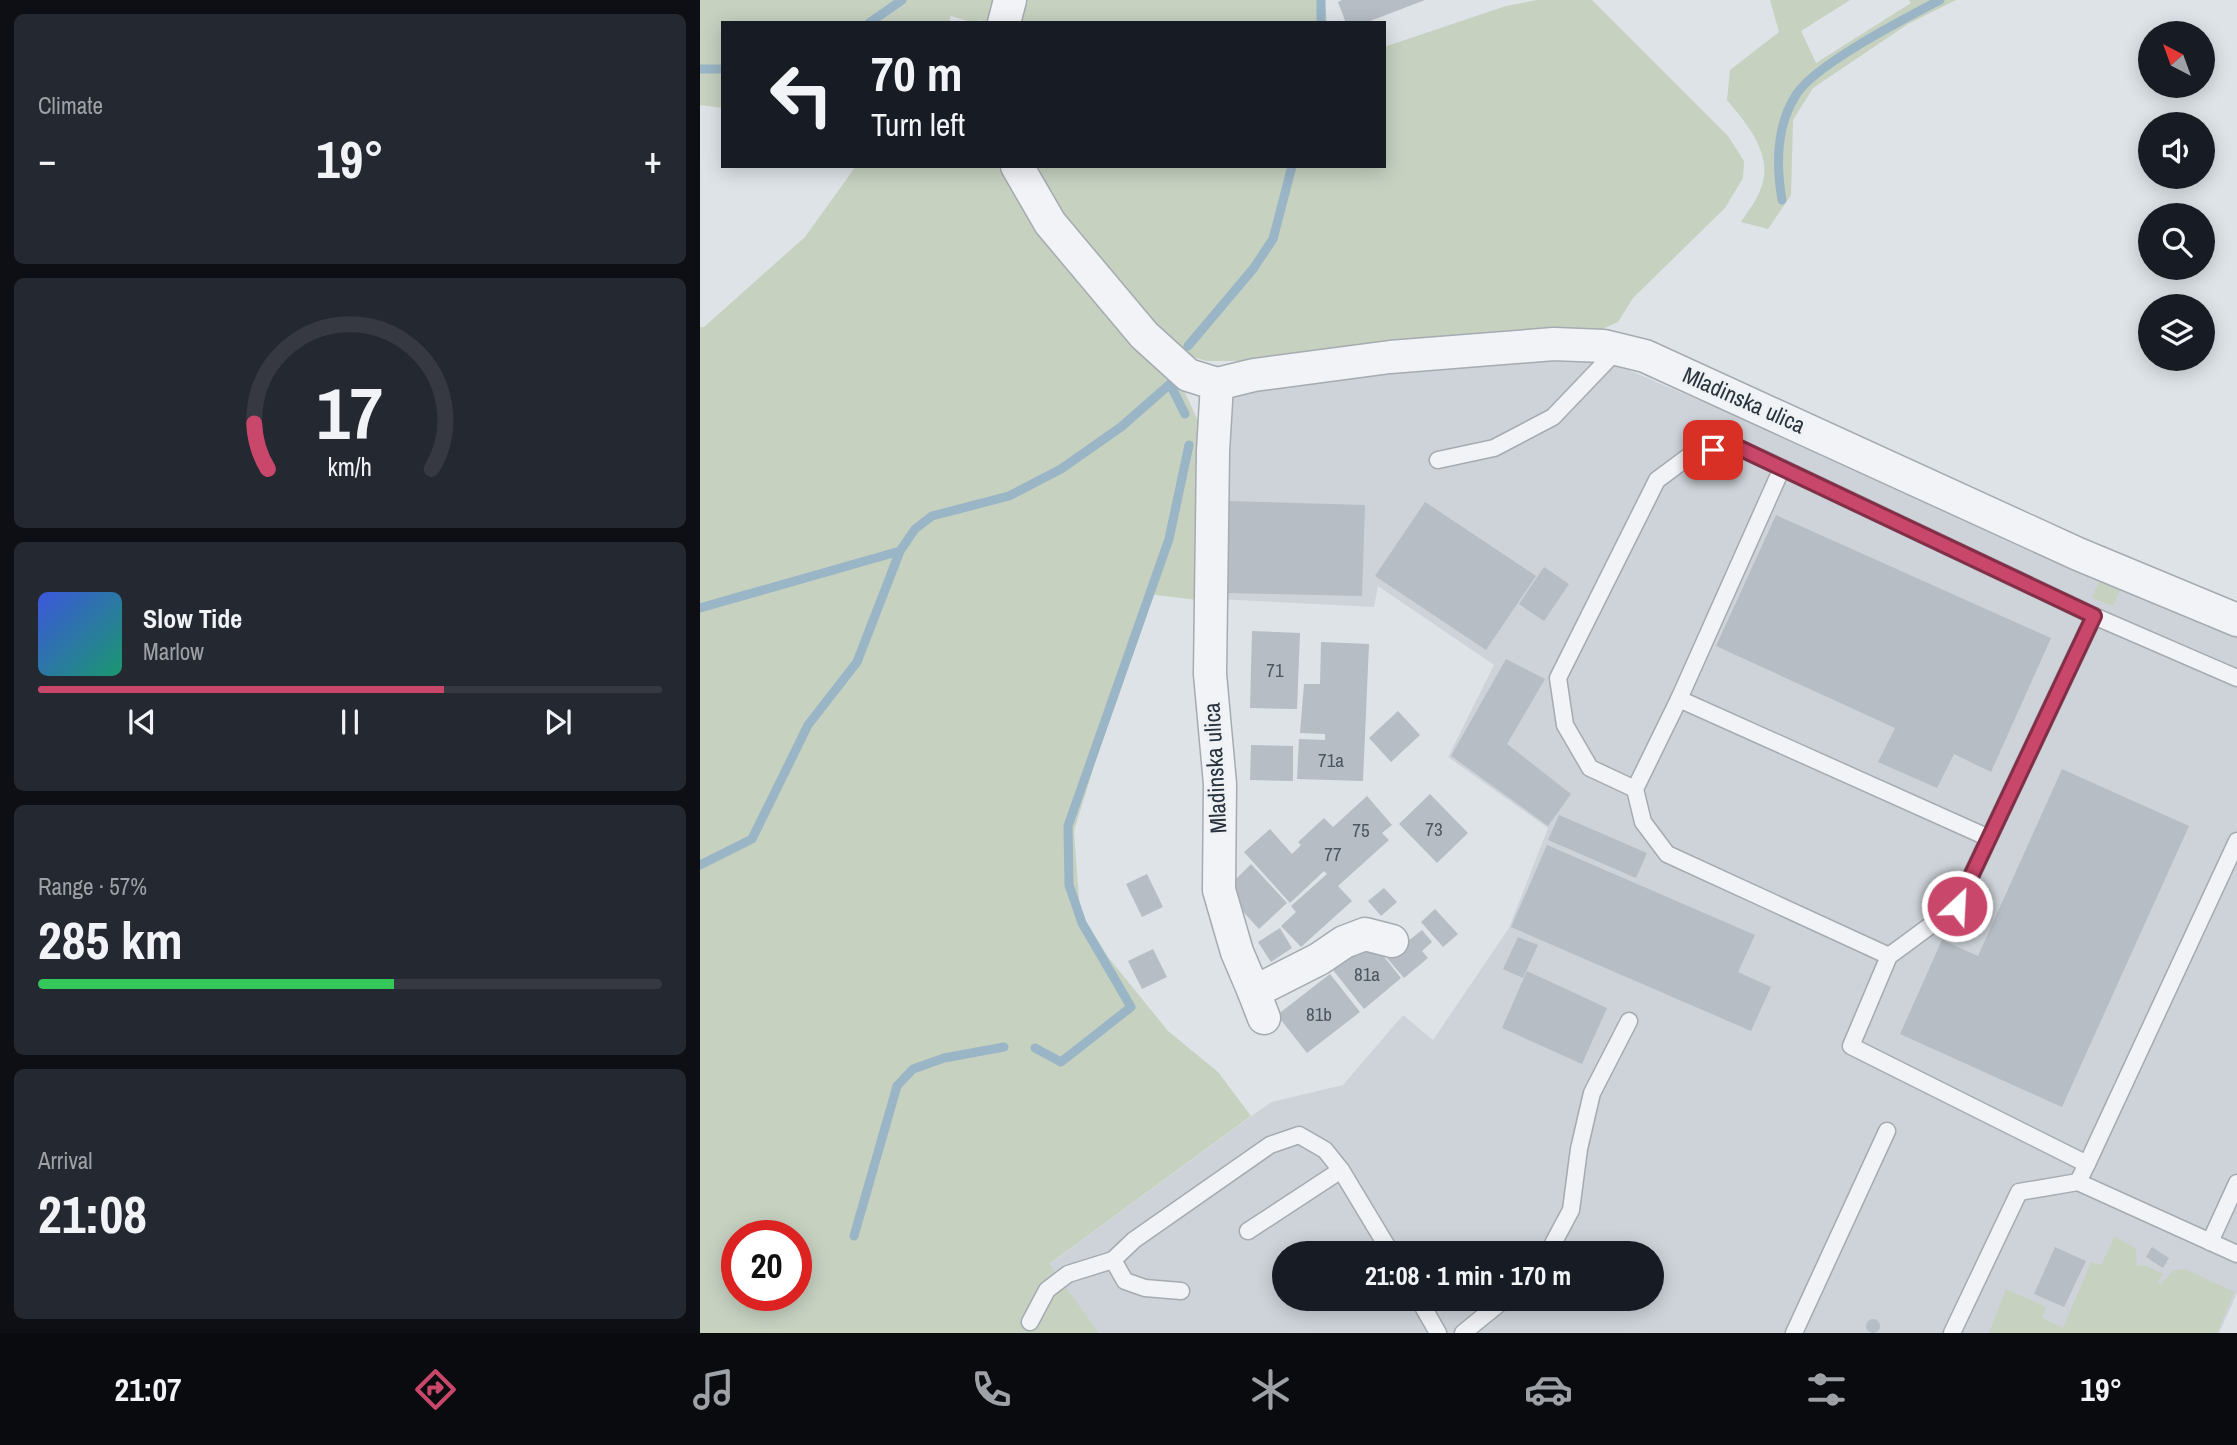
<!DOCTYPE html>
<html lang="en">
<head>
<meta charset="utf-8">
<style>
  :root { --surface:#171b24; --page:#242831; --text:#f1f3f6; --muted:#9ea1a6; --line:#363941; --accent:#c9476b }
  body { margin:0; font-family:"Archivo Narrow",sans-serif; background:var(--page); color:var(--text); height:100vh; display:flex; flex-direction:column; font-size:26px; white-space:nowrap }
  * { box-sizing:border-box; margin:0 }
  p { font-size:23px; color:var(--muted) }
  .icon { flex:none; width:38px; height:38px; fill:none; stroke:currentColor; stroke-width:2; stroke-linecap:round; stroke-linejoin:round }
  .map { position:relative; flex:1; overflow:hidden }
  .side { display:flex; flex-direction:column; gap:14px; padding:14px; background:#0d0f14; width:700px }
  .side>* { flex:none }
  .hud { position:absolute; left:21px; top:21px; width:665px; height:147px; border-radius:0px; box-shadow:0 4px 18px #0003; background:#171b24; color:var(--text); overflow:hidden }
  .needle { width:46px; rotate:319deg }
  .buttons { position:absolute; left:1438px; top:21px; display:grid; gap:14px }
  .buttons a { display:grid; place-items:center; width:77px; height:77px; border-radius:50%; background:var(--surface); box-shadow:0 4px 18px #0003; font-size:35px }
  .speed { position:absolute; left:21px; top:1220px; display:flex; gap:14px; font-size:35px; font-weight:700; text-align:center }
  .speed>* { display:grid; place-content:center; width:91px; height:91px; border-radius:50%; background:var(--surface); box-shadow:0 4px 18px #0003; line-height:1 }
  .speed .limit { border:10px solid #d22; background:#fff; color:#111 }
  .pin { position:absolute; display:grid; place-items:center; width:60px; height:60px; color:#fff; margin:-30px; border-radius:14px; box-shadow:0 4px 10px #0006 }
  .me { position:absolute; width:77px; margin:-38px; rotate:25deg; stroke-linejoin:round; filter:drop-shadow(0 0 5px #0008) }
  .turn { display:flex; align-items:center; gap:24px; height:147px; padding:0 35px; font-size:32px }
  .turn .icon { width:91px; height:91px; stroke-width:2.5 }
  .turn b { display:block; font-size:49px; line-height:60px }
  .big { font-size:52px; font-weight:800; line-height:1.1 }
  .side .card { flex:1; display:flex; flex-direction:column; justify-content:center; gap:10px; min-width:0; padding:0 24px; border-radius:10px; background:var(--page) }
  .side .dial { align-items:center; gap:0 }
  .dial svg { height:182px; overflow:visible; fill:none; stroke:var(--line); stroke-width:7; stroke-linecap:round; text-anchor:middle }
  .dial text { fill:var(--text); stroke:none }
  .song { display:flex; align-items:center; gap:21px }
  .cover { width:84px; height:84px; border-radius:10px; background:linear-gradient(135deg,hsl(230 70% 55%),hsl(160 70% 35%)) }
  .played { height:7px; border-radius:4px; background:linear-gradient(90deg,var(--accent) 65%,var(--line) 65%) }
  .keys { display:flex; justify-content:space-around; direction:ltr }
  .heat { display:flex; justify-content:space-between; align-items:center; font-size:38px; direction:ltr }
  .charge { height:10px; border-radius:5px; background:linear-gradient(90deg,#34c759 57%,var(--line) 0) }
  .trip { position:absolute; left:572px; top:1241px; width:392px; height:70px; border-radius:35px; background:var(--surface); box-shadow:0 4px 18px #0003; font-weight:800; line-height:70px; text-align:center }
  .menu { display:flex; height:112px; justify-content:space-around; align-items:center; background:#090b0e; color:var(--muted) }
  .menu .icon { width:49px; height:49px }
  .menu .on { color:var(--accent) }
  .menu b { font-size:32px; color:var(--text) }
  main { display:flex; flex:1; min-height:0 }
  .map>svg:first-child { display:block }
  .built { fill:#cdd3d9; fill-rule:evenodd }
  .green { fill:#c6d1c0; fill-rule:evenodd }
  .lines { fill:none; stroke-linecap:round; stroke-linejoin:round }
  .stream { stroke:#9ab5c6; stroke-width:9 }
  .building { fill:#b6bdc4 }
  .lane-casing { stroke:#a4abb1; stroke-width:19 }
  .street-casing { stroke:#a4abb1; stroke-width:35 }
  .lane { stroke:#f1f3f6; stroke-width:16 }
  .street { stroke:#f1f3f6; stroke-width:32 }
  .route-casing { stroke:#832e46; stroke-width:18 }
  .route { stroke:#c9476b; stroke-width:12 }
  .labels { text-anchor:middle; stroke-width:6; stroke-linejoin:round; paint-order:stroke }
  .number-label { font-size:19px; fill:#4c5660 }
  .street-label { font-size:23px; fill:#28333e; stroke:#eef2f5 }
</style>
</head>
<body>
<main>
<section class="side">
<div class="card"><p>Climate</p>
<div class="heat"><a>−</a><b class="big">19°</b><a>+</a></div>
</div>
<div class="card dial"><svg viewBox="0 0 100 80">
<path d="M14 69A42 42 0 1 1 86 69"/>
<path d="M14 69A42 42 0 0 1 8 49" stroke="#c9476b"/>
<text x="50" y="56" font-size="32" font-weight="700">17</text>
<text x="50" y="72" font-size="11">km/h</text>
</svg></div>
<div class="card">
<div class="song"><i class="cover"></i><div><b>Slow Tide</b><p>Marlow</p></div></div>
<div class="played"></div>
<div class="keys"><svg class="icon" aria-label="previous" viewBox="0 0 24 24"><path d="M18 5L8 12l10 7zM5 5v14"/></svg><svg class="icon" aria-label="pause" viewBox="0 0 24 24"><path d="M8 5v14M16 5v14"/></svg><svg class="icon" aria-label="next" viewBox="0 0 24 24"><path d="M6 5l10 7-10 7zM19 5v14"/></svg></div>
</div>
<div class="card"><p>Range · 57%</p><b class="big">285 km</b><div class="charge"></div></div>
<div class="card"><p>Arrival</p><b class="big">21:08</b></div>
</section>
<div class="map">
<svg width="1537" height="1333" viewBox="0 0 1537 1333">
  <rect width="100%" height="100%" fill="#dee3e7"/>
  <!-- built -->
  <path class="built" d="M792,359l93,1 41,9 611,261v663l-18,40h-1120l-51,-68 223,-163 72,-17 60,-70 30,25 76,-112 39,-100 -100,-71 46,-92 -116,-79 -4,21 -155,-8 10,-212zM584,1253h368v45h-368z"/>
  <!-- green -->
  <g class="green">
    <polygon points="0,0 298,0 291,23 280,20 275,23 251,16 249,23 23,23 23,108 0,105"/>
    <polygon points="321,0 625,0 627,23 313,23"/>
    <polygon points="837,0 892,0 1028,136 1044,161 1043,178 1025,208 933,298 918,322 900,330 729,339 539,361 506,361 471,349 354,208 328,166 684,166 684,47 806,6"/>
    <path d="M1070,0h80l-49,31 15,32 95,-60 -2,-3h47l-48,24 -95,64 -20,32 -2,75 -23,34 -27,-7c7,-11 16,-22 20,-34 13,-33 -14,-64 -34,-88l3,-30 49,-38z"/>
    <path d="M156,166h150l175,218 18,39 -1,177 -51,-6 -73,237 6,81 28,45 60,74 50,41 33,44 -202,148 50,69h-399v-1006h4l101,-90zM37,1236h59v59h-59z"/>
    <polygon points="1402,574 1537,632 1537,639 1421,588 1413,606 1392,598"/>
    <polygon points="1415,1236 1436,1249 1437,1266 1444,1265 1463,1274 1458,1282 1460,1285 1473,1271 1485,1269 1534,1292 1517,1333 1289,1333 1306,1289 1346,1307 1342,1318 1363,1328 1391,1262 1401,1265"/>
  </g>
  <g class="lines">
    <!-- stream -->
    <g class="stream">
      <polyline points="621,0 621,23"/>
      <polyline points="169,23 202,0"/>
      <polyline points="0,69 23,69"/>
      <path d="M1082,200c-6,-35 -6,-74 14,-105 18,-30 110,-77 144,-95"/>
      <polyline points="488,346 553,269 573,239 592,166"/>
      <polyline points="0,608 200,551"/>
      <polyline points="0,865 52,839 108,725 157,662 200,551 215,529 232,516 309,496 361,469 421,427 470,384 485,414"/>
      <polyline points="335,1048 361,1062 431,1007 382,923 369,885 368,826 469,539 489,445"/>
      <polyline points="154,1236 197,1086 213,1069 244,1058 304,1047"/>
    </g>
  </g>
  <!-- building -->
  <g class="building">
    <polygon points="642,0 725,0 665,23 646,23 638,2"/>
    <polygon points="529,501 665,505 662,596 526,593"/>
    <polygon points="725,502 836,576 786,650 675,576"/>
    <polygon points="1076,515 1351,638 1291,772 1254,754 1237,788 1178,762 1195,728 1016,646"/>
    <polygon points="844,567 869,584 844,621 819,604"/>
    <polygon points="552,631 600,633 597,709 550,708"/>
    <polygon points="621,642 669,644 663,781 597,779 599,739 625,740 625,734 600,733 604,684 620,684"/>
    <polygon points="806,659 845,679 807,744 871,794 848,826 751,756"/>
    <polygon points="698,711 720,735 691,762 669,738"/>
    <polygon points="551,745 593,746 593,781 550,780"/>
    <polygon points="1362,769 1489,826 1362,1107 1200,1034 1242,940 1278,956"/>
    <polygon points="730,794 768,833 737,863 699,824"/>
    <polygon points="667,796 692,825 682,833 689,840 638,886 652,901 601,947 581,926 596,912 591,906 627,874 624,871 590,903 544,852 570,829 592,854 601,845 598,842 624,818 633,827"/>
    <polygon points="859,815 947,853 936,878 848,840"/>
    <polygon points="847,845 1055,935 1038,972 1071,987 1051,1031 811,927"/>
    <polygon points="551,864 587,903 559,929 534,902 534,881"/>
    <polygon points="447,874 463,907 442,917 426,884"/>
    <polygon points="684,888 697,902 681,916 668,901"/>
    <polygon points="735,909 758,934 743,947 721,922"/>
    <polygon points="580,928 592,948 571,962 558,942"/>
    <polygon points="722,930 732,942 722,951 728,958 704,978 687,958"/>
    <polygon points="818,937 838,945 823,978 803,969"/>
    <polygon points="670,939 701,978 664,1009 633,970"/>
    <polygon points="453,949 467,977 442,989 428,961"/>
    <polygon points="827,971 907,1008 882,1064 802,1028"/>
    <polygon points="630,974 660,1012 607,1053 577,1015"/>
    <polygon points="1355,1247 1386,1261 1364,1307 1334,1294"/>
    <polygon points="1452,1247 1469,1258 1463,1268 1446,1257"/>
    <circle cx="1173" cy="1326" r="7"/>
  </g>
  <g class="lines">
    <!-- lane casing -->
    <g class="lane-casing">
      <g id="lane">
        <polyline points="738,460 794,448 853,417 918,349"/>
        <polyline points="1082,468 1394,616 1289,838"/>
        <polyline points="1394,616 1537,678"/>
        <polyline points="935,789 890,768 865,725 858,678 957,480 992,454 1033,445 1082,468 979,699"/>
        <polyline points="1189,956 1257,906 1289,838 979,699 935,789 943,822 967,854 1189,956 1151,1046 1387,1164 1378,1182"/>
        <polyline points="1387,1164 1537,841"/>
        <polyline points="548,1231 641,1170 691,1253"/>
        <polyline points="1510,1242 1537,1183"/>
        <polyline points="848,1253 871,1210 879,1149 892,1093 929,1021"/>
        <polyline points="413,1260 425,1281 445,1288 481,1291"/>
        <polyline points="718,1298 738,1333"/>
        <polyline points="330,1322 347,1290 368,1274 413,1260 434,1240 570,1145 599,1135 625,1150 641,1170"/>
        <polyline points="763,1333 806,1298"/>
        <polyline points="1094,1333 1187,1131"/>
        <polyline points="1252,1333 1319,1192 1378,1182 1537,1254"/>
      </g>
    </g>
    <!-- street casing -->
    <g class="street-casing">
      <g id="street">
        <polyline points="304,23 310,0"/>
        <polyline points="317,166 350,223 444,335 488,375 517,384 554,375 690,357 854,344 904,346 945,356 1378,554 1537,620"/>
        <polyline points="517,384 513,451 510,674 520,784 519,890 537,952 554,992 619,959 644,942 665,934 692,941"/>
        <polyline points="554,992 564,1018"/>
      </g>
    </g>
    <!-- lane -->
    <use href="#lane" class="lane"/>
    <!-- street -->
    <use href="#street" class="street"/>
  </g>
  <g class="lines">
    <!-- route casing -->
    <g class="route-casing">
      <polyline id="route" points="1013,450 1033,445 1394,616 1257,906"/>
    </g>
    <!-- route -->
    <use href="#route" class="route"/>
  </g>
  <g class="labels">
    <!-- number labels -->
    <g class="number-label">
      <text x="575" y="677">71</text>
      <text x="631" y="767">71a</text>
      <text x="734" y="836">73</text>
      <text x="661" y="837">75</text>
      <text x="633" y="861">77</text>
      <text x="667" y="981">81a</text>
      <text x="619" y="1021">81b</text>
    </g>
    <!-- street labels -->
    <g class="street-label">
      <text transform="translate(1044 400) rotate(24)" y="8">Mladinska ulica</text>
      <text transform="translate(515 768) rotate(-93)" y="8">Mladinska ulica</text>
    </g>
  </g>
</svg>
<div class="buttons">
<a><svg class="needle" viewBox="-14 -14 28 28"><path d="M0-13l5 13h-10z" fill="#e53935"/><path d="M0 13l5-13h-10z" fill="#9ea1a6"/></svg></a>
<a><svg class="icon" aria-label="sound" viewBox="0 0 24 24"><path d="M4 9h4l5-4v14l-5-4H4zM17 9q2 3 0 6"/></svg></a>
<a><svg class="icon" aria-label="search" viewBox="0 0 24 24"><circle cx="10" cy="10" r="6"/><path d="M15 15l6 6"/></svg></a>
<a><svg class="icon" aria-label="layers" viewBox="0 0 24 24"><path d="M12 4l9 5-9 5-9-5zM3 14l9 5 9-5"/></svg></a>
</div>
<div class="speed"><div class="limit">20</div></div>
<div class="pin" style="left:1013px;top:450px;background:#d93025"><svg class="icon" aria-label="arrive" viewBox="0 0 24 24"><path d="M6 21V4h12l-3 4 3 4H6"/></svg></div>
<svg class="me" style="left:1257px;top:906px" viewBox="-20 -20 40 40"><circle r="17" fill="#c9476b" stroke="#fff" stroke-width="3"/><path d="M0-11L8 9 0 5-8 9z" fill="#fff"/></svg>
<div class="trip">21:08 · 1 min · 170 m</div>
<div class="hud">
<div class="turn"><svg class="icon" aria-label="left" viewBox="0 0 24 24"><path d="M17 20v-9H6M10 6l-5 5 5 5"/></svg><div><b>70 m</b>Turn left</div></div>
</div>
</div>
</main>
<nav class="menu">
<b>21:07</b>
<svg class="icon on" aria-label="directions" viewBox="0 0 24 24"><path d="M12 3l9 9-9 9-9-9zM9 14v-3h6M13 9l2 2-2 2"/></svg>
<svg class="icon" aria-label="music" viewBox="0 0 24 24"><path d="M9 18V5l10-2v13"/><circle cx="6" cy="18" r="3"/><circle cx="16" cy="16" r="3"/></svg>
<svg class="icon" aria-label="phone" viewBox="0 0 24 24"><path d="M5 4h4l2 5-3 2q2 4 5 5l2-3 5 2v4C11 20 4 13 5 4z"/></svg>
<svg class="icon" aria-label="climate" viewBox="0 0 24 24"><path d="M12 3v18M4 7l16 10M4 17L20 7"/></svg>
<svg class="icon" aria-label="car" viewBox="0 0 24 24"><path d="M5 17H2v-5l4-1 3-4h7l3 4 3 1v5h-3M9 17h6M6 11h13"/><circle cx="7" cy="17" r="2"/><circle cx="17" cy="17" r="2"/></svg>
<svg class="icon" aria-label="filters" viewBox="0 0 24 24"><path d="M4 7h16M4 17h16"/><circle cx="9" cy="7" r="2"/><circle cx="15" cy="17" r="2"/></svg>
<b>19°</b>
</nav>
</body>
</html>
